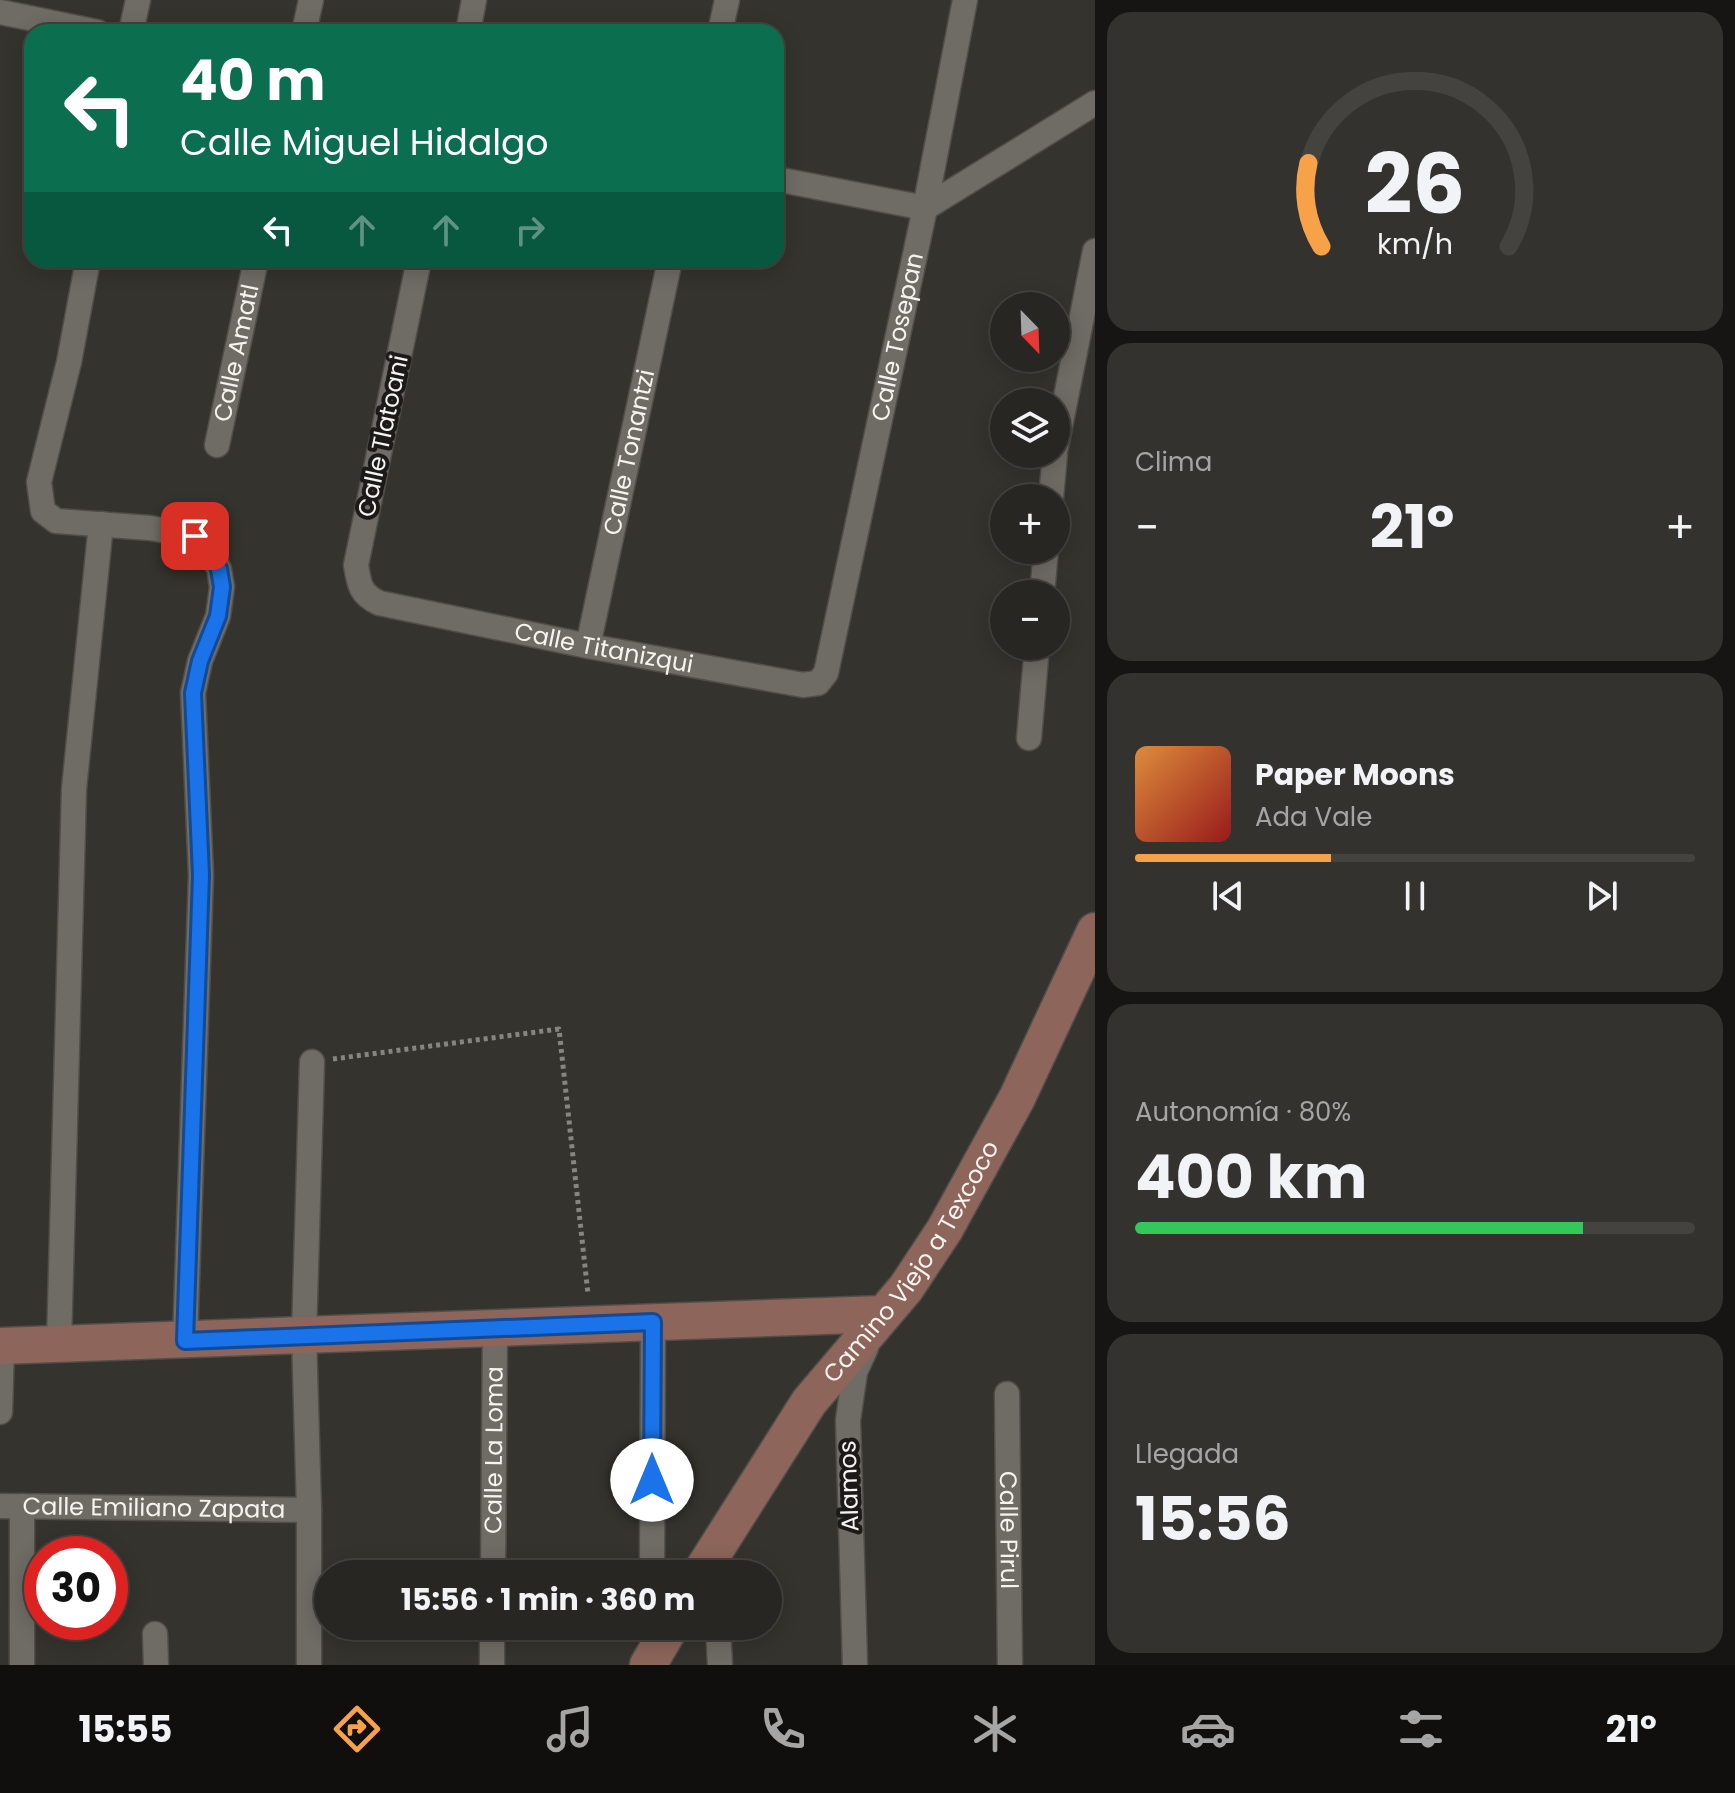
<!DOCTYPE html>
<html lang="es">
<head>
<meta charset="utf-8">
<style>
  :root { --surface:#282622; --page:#34322f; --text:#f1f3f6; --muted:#a5a5a5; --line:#444340; --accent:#f7a248 }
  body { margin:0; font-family:Poppins,sans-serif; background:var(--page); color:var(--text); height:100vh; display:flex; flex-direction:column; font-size:30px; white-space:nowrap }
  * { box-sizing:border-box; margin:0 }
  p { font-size:26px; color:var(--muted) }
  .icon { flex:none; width:44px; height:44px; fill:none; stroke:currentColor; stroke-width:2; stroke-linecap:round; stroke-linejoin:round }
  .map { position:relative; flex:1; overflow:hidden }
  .side { display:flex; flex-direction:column; gap:12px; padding:12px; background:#161513; width:640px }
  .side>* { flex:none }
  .hud { position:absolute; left:24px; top:24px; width:760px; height:244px; border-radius:24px; box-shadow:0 4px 20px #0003,0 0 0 2px var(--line); background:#0b6e4f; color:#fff; overflow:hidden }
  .needle { width:52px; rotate:157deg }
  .tools { position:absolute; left:990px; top:292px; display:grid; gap:16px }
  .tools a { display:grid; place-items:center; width:80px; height:80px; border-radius:50%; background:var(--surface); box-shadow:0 4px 20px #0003,0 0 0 2px var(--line); font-size:40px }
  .speed { position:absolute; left:24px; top:1536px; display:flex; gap:16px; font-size:40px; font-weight:700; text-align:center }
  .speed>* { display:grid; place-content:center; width:104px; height:104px; border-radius:50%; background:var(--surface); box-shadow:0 4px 20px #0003,0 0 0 2px var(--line); line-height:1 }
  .speed .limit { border:12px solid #d22; background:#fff; color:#111 }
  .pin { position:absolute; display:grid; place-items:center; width:68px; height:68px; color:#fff; margin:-34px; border-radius:16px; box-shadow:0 4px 12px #0006 }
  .me { position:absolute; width:88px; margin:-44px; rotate:0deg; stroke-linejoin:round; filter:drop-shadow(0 0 6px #0008) }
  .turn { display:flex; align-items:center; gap:28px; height:168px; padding:0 24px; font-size:36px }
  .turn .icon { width:104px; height:104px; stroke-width:2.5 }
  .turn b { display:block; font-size:56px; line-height:68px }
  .lanes { display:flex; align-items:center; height:76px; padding:0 24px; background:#0003; justify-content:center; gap:40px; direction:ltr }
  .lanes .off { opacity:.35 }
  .big { font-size:60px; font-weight:700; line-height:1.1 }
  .side .tile { flex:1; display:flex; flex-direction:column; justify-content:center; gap:12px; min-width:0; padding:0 28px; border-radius:24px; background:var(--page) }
  .side .dial { align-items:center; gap:0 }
  .dial svg { height:208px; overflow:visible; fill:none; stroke:var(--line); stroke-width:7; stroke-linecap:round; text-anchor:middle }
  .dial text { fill:var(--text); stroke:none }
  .song { display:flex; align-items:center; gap:24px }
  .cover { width:96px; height:96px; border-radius:12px; background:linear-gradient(135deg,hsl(30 70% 55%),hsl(0 70% 35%)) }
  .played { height:8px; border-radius:4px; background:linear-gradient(90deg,var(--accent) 35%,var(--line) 35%) }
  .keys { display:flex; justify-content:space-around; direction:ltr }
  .heat { display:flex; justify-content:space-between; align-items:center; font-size:44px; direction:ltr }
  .charge { height:12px; border-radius:6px; background:linear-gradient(90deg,#34c759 80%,var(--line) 0) }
  .trip { position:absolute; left:314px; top:1560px; width:468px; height:80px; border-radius:40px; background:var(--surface); box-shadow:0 4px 20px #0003,0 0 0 2px var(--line); font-weight:700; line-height:80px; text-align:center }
  .menu { display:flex; height:128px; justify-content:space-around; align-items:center; background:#100f0e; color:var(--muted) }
  .menu .icon { width:56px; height:56px }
  .menu .selected { color:var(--accent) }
  .menu b { font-size:36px; color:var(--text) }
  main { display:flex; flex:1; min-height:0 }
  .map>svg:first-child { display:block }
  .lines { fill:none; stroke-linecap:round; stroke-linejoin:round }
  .minor-casing { stroke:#514e4a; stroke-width:27 }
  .secondary-casing { stroke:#514e4a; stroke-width:39 }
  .path { stroke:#878580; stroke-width:5; stroke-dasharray:4 4; stroke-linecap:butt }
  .minor { stroke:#6f6c65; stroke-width:24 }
  .secondary { stroke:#8d655a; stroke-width:36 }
  .route-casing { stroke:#114b97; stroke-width:20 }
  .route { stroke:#1a73e8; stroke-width:14 }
  .labels { text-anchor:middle; stroke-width:8; stroke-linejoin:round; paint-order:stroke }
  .street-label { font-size:24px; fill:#f6f4f0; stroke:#1c1a18 }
</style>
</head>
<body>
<main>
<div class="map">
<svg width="1095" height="1665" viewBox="0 0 1095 1665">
  <rect width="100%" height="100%" fill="#35332d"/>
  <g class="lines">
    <!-- minor casing -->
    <g class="minor-casing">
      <g id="minor">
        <polyline points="0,12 97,32"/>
        <polyline points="131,32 138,0"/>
        <polyline points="304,32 311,0"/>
        <polyline points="468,32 474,0"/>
        <polyline points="720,32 727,0"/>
        <polyline points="776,179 925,208 1095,103"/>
        <polyline points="88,260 69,362 39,482 43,511 56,521 150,528 195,536 211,553 219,569 222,587 218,616 200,661 193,693 201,875 185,1341"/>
        <path id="s1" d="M419,260l-63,305c3,19 4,29 23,38l209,43 215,39 15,-2 8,-10 99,-465 40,-208"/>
        <path id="s2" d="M217,445l39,-185"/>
        <polyline points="1056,447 1095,251"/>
        <polyline points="1051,498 1055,454"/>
        <polyline points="1042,594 1046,550"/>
        <path id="s3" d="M588,646l82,-386"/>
        <polyline points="1029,738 1037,646"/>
        <polyline points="59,1344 74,789 101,524"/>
        <path id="s4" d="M1007,1394l3,271"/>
        <polyline points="0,1412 2,1346"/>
        <path id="s5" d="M0,1506l309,4"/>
        <polyline points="22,1506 22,1665"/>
        <path id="s6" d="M493,1574l2,-246"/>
        <polyline points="652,1574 653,1322"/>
        <polyline points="718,1626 720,1665"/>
        <polyline points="155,1634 156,1665"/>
        <polyline points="309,1665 309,1510 304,1335 312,1062"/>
        <polyline points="492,1665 492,1626"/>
        <polyline points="855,1665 848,1420 855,1372 866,1348"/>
      </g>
    </g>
    <!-- secondary casing -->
    <g class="secondary-casing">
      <g id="secondary">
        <polyline points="0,1346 882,1314"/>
        <path id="s7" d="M700,1574l109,-172 97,-114 39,-59 72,-131 78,-167"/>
        <polyline points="648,1665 671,1626"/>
      </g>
    </g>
    <!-- path -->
    <polyline class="path" points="333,1059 559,1029 588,1294"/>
    <!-- minor -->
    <use href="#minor" class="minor"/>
    <!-- secondary -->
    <use href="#secondary" class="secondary"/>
  </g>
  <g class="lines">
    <!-- route casing -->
    <g class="route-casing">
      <polyline id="route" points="195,536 211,553 219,569 222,587 218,616 200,661 193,693 201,875 185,1341 653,1322 652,1480"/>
    </g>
    <!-- route -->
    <use href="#route" class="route"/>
  </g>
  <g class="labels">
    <!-- street labels -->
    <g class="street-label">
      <text dy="8" stroke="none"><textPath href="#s1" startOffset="1162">Calle Tosepan</textPath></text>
      <text dy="8" stroke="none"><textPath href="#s2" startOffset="94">Calle Amatl</textPath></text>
      <text transform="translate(383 436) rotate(-78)" y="8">Calle Tlatoani</text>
      <text dy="8" stroke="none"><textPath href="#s3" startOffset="198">Calle Tonantzi</textPath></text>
      <text dy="8" stroke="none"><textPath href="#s1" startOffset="588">Calle Titanizqui</textPath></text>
      <text dy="8" stroke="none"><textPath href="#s7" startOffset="378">Camino Viejo a Texcoco</textPath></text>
      <text dy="8" stroke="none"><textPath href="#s6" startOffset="124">Calle La Loma</textPath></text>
      <text transform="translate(849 1486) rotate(-92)" y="8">Alamos</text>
      <text dy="8" stroke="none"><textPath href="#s5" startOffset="154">Calle Emiliano Zapata</textPath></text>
      <text dy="8" stroke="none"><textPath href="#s4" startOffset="136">Calle Pirul</textPath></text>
    </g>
  </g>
</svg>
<div class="tools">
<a><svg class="needle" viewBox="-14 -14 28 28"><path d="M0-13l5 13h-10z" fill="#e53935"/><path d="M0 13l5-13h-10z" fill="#a5a5a5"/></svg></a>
<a><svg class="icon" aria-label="layers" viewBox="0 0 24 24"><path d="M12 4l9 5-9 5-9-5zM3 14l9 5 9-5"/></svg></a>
<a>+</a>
<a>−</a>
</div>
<div class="speed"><div class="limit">30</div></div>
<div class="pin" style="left:195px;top:536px;background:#d93025"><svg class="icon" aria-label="arrive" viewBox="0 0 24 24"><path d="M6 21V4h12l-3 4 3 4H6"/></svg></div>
<svg class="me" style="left:652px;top:1480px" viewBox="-20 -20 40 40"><circle r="19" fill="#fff"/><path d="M0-13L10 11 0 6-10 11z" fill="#1a73e8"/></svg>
<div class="trip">15:56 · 1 min · 360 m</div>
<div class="hud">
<div class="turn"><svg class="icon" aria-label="left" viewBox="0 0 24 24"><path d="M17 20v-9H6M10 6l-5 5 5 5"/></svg><div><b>40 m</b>Calle Miguel Hidalgo</div></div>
<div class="lanes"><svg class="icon" aria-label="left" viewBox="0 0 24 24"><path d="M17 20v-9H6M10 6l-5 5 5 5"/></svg><svg class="icon off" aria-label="ahead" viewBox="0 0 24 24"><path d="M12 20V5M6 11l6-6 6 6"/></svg><svg class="icon off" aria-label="ahead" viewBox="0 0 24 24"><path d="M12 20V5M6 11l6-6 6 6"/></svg><svg class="icon off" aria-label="right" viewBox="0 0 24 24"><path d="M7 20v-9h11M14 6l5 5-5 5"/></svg></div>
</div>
</div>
<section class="side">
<div class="tile dial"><svg viewBox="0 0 100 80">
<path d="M14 69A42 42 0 1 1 86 69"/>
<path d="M14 69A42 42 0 0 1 9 37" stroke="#f7a248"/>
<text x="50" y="56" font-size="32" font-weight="700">26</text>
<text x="50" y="72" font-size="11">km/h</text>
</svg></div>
<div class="tile"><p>Clima</p>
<div class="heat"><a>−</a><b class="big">21°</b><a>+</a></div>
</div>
<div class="tile">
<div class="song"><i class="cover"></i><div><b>Paper Moons</b><p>Ada Vale</p></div></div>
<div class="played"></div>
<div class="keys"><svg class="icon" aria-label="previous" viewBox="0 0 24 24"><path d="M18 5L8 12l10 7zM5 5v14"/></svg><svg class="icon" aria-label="pause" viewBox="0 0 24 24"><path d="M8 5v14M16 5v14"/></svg><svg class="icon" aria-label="next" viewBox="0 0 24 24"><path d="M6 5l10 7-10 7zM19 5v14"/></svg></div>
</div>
<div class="tile"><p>Autonomía · 80%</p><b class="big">400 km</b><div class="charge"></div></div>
<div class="tile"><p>Llegada</p><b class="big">15:56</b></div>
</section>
</main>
<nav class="menu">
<b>15:55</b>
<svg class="icon selected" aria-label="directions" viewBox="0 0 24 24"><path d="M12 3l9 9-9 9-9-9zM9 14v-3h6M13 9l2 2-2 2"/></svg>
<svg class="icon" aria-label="music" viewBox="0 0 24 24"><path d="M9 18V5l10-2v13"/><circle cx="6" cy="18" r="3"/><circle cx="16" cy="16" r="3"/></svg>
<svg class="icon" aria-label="phone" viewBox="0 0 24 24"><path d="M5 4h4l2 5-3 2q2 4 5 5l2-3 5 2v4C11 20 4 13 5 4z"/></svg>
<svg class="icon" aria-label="climate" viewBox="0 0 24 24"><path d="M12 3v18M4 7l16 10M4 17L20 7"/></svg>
<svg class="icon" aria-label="car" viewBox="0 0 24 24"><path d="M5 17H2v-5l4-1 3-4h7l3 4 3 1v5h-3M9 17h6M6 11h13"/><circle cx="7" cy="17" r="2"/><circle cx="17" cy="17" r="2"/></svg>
<svg class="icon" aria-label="filters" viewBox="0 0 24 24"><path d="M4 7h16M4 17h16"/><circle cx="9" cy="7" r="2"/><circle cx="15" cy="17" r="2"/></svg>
<b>21°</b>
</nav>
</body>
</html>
